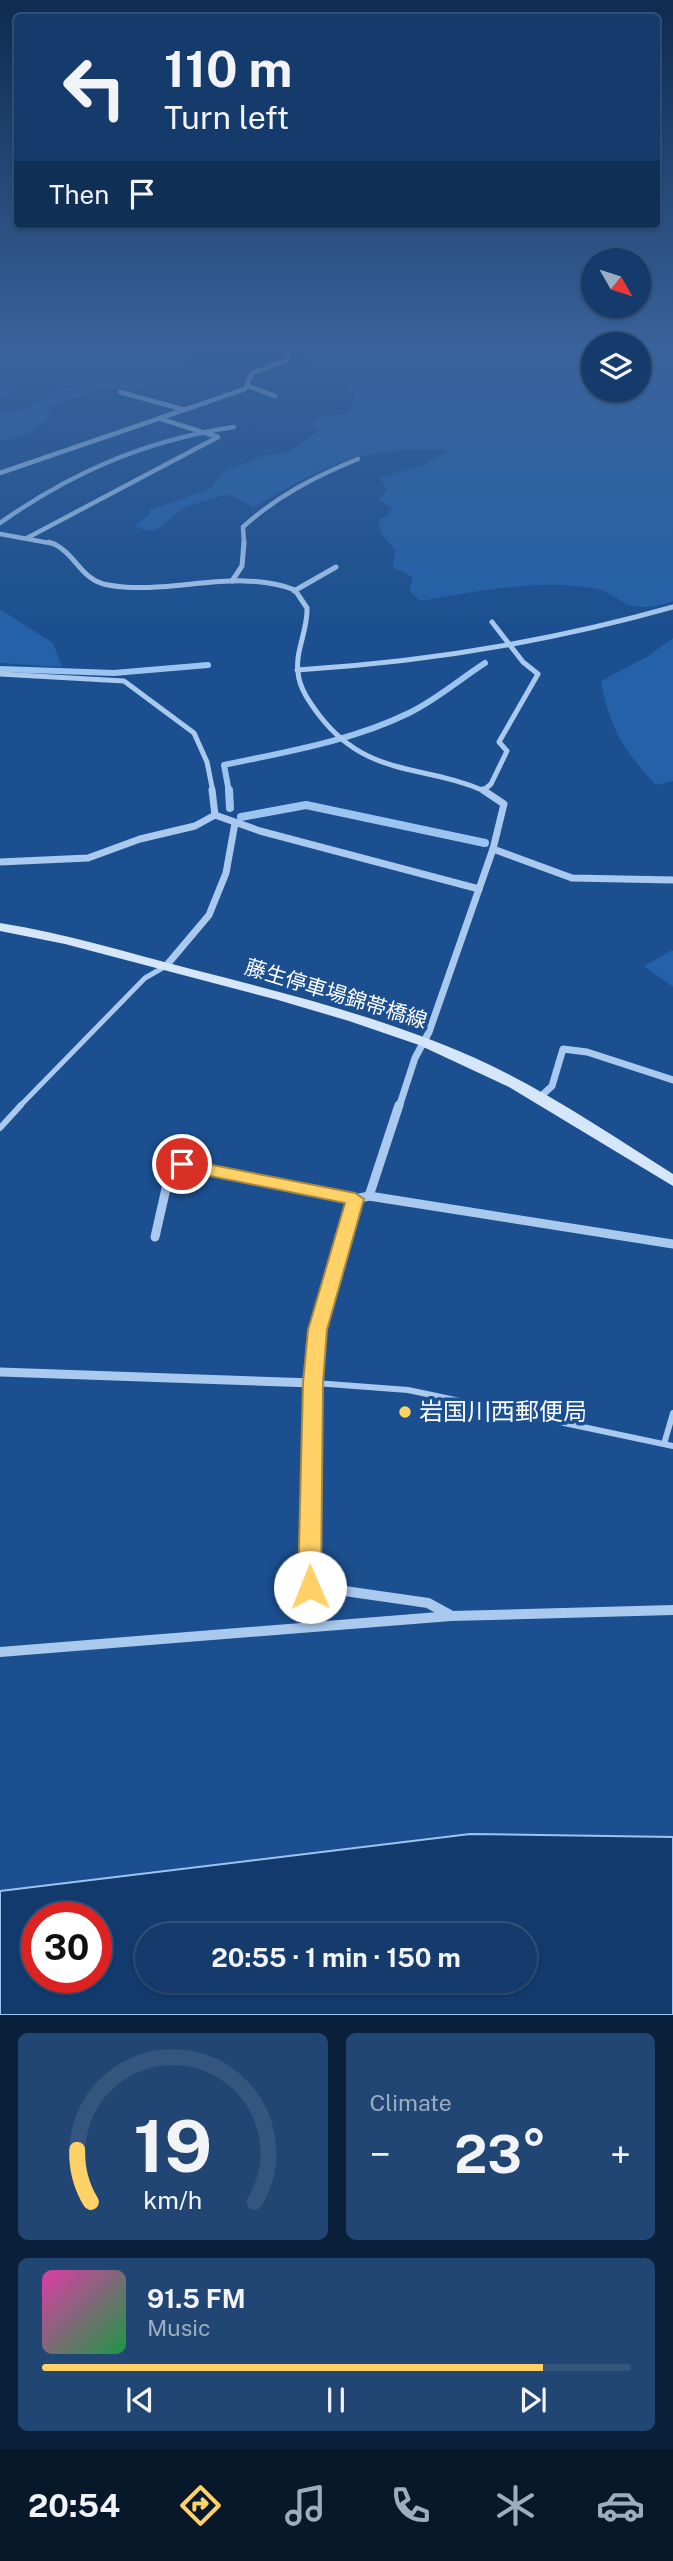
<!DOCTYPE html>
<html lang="en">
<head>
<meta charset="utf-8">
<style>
  :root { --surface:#143b6b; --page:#214673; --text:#f1f3f6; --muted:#9dadc1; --line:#33557e; --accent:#ffd166 }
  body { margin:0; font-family:"Public Sans","Noto Sans JP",sans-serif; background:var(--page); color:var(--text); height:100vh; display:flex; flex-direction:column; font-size:26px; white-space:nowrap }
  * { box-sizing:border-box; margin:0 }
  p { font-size:23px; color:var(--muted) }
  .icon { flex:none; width:38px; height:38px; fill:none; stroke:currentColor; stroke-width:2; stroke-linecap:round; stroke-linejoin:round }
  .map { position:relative; height:2015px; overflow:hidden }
  .side { display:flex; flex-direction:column; gap:18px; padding:18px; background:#0b203b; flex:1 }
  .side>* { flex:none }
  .top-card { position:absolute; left:14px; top:14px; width:646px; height:214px; border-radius:7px; box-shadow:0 2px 5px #0004,0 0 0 2px var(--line); background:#143b6b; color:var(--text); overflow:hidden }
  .needle { width:46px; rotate:129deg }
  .buttons { position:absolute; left:581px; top:248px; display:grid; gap:14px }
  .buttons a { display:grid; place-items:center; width:70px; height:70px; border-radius:50%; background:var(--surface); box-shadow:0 2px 5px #0004,0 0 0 2px var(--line); font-size:35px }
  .speed { position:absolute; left:21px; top:1902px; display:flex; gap:14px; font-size:35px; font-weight:700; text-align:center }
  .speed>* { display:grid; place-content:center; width:91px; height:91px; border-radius:50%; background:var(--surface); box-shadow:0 2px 5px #0004,0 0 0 2px var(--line); line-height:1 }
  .speed .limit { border:10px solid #d22; background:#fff; color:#111 }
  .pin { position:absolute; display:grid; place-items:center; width:60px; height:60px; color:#fff; margin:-30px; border:4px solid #fff; border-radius:50%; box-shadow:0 2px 7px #0007 }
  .me { position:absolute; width:77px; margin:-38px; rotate:359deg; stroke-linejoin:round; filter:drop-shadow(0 0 5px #0008) }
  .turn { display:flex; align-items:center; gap:24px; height:147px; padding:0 35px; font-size:32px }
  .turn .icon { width:91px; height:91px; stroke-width:2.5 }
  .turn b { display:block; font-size:49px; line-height:60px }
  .then { display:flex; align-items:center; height:66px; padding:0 35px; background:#0003; gap:14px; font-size:26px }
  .big { font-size:52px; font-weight:700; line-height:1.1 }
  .side .widget { flex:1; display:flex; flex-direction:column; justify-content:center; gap:10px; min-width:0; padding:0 24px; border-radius:10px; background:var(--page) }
  .side .dial { align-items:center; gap:0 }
  .dial svg { height:182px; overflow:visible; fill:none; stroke:var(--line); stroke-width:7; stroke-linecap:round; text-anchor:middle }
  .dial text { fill:var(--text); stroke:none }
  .song { display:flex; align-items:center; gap:21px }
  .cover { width:84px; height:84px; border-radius:10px; background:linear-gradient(135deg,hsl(320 70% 55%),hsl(140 70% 35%)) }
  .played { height:7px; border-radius:4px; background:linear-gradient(90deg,var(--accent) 85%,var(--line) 85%) }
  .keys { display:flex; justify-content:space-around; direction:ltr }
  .heat { display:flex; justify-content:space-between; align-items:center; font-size:38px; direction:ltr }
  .side .tiles { flex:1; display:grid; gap:18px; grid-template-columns:1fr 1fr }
  .widget:last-child { grid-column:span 2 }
  .trip { position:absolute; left:135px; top:1923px; width:402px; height:70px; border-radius:35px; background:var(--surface); box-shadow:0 2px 5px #0004,0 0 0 2px var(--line); font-weight:700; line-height:70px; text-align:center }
  .tabs { display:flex; height:112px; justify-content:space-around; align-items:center; background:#08182b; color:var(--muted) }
  .tabs .icon { width:49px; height:49px }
  .tabs .selected { color:var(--accent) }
  .tabs b { font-size:32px; color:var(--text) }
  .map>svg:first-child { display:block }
  .green { fill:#2461a8 }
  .water { fill:#123a6d; stroke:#9cc4f0; stroke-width:2; fill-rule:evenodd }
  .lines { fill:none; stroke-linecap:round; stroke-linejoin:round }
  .stream-far2 { stroke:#9cc4f0; stroke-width:4.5 }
  .stream-far1 { stroke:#9cc4f0; stroke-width:6 }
  .stream { stroke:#9cc4f0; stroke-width:8 }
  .service-far1 { stroke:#a9c9ee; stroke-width:5 }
  .service { stroke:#a9c9ee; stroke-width:6 }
  .minor-far4 { stroke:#a9c9ee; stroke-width:4.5 }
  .minor-far3 { stroke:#a9c9ee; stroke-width:5 }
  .minor-far2 { stroke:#a9c9ee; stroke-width:7 }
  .minor-far1 { stroke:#a9c9ee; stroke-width:9 }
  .minor { stroke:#a9c9ee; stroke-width:10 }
  .secondary { fill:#d6e6fa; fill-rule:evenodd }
  .route { fill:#ffd166; stroke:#a68842; stroke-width:2 }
  .poi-dot { fill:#ffd166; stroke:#1b4f8f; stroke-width:2.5 }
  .labels { text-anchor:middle; stroke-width:7; stroke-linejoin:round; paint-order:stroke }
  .street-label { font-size:21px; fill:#fff; stroke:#1b4f8f }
  .near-poi-label { font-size:24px; fill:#fff; stroke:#1b4f8f; text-anchor:start }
</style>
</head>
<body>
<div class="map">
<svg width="673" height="2015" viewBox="0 0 673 2015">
  <rect width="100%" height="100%" fill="#1b4f8f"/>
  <!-- green -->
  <g class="green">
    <path d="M0,349h207l-23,9 2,9 -34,9 3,5 -22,9 -66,-6 -13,-5 14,-7c-21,-6 -51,16 -68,27z"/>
    <path d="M373,349h220v41h46v-41h34v252c-12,5 -34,9 -47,3 -9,-5 -19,-13 -28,-15 -58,-11 -120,2 -177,12l-12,-10 4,-14 -21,-10 4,-16 -16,-19 -1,-14 8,-1 5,-9 -13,-8 8,-11 -7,-11 46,-14 22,-13c-82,-7 -125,15 -194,56l-27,-13c-14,5 -31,8 -44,15 -20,11 -21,30 -49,17l16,-12 -1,-4 59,-20 17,-19 37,-15 26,-4 31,-21 -6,-6 5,-7 29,-5 8,-16 -9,-13 10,-9 -58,-14c35,-17 57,-2 90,-4z"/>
    <path d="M58,388h28l5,4 -44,15 5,10 -25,17 -27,6v-29c23,6 40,-12 58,-23z"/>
    <polygon points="0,609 53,643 62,667 0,663"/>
    <path d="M673,638v143l-17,4c-32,-34 -47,-58 -55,-104l47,-25z"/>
    <polygon points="670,951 673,951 673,987 644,966"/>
  </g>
  <!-- water -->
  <path class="water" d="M470,1834l203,3v178h-673v-124zM37,1918h59v60h-59zM147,1936h378v45h-378z"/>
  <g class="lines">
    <!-- stream-far2 -->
    <path class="stream-far2" d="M0,523c72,-51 147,-83 234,-96"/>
    <!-- stream-far1 -->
    <g class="stream-far1">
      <polyline points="0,669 114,673 208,665"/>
      <path d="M229,792l-5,-27c61,-13 128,-24 185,-52 27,-13 51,-34 76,-50"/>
    </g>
    <!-- stream -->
    <g class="stream">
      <polyline points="229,790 230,808"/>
      <polyline points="241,817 306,805 485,843"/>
    </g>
    <!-- service-far1 -->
    <polyline class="service-far1" points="19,1107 145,978 166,966"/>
    <!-- service -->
    <g class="service">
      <polyline points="0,1128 21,1105"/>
      <polyline points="315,1383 408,1390 673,1446"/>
      <polyline points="664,1444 673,1413"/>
    </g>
    <!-- minor-far4 -->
    <g class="minor-far4">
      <polyline points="360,349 392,349"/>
      <polyline points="248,386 275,396"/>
      <polyline points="120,392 185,410"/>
      <polyline points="0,473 245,389 252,373 288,360 288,349"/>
      <polyline points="0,534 55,544"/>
      <polyline points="27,538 218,437 161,419"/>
      <path d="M244,544l-1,-17c34,-31 73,-51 115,-68"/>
    </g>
    <!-- minor-far3 -->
    <g class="minor-far3">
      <path d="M49,542c27,9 30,38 59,43 62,11 127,-18 187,5l12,18c1,22 -12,43 -9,64 1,16 12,31 21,43 49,64 103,48 168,77"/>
      <polyline points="232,581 242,566 244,542"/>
      <polyline points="294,591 336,567"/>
      <path d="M297,670c129,-8 252,-28 376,-63"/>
      <polyline points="0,674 124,681 194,733 207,762 213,792"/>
      <polyline points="484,790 491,784 507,751 499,742 538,674 523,662 492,622"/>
    </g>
    <!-- minor-far2 -->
    <g class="minor-far2">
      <polyline points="215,815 260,831 479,889"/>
      <polyline points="493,849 572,878 673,880"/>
      <polyline points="0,862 88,858 140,839 195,826 215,815 212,790"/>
      <polyline points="166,966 209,915 226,873 235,823"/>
      <polyline points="539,1098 552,1086 563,1049 587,1052 673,1080"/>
      <polyline points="399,1107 415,1058 429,1032 493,849 504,804 483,790"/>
    </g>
    <!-- minor-far1 -->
    <g class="minor-far1">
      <polyline points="369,1196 399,1105"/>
      <polyline points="155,1237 170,1171 182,1164 355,1199 369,1196 673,1244"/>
      <polyline points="0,1372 313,1383"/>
      <polyline points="311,1507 317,1330 355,1199"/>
    </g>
    <!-- minor -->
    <g class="minor">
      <polyline points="311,1505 310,1586 428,1603 450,1615"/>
      <polyline points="0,1652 451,1616 673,1610"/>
    </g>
    <!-- secondary -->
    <path class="secondary" d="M0,923c65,10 128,30 191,46 101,26 204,51 299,96 64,31 123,71 183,109v12l-164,-99 -90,-42 -70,-24 -71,-21 -213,-56 -65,-13z"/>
  </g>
  <!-- sky -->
  <linearGradient id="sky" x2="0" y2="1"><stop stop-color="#0f2b4f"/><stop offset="0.55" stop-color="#39639b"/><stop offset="1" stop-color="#39639b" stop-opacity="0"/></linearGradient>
  <rect width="673" height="631" fill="url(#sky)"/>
  <!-- route -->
  <polygon class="route" points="182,1159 355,1193 364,1199 327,1330 323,1383 321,1587 318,1593 310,1596 302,1593 298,1587 303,1383 308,1330 345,1203 175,1169 173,1164 175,1160"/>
  <!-- markers -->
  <circle class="poi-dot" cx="405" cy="1412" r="7"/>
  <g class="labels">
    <!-- street labels -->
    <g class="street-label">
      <text transform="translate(336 994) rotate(17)" y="7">藤生停車場錦帯橋線</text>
    </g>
    <!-- near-poi labels -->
    <g class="near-poi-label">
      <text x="419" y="1420">岩国川西郵便局</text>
    </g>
  </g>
</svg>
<div class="buttons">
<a><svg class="needle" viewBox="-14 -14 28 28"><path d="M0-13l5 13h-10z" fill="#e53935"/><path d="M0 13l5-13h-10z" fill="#9dadc1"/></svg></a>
<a><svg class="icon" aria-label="layers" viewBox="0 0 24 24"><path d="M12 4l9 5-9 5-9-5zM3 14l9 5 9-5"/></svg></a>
</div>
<div class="speed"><div class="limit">30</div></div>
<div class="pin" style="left:182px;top:1164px;background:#d93025"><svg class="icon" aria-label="arrive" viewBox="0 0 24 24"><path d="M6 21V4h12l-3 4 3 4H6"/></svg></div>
<svg class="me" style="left:310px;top:1587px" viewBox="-20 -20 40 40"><circle r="19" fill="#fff"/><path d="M0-13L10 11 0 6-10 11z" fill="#ffd166"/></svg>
<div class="trip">20:55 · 1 min · 150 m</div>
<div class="top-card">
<div class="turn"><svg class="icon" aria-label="left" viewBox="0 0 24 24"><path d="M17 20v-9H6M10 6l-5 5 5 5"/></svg><div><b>110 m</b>Turn left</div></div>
<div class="then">Then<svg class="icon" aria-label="arrive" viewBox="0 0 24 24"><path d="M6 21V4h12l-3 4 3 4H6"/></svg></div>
</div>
</div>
<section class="side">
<div class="tiles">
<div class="widget dial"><svg viewBox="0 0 100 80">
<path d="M14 69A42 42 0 1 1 86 69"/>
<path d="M14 69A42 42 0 0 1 8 46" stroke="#ffd166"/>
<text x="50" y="56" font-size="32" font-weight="700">19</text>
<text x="50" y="72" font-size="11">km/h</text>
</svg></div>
<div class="widget"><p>Climate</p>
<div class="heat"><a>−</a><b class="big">23°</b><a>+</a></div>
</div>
<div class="widget">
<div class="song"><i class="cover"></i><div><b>91.5 FM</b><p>Music</p></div></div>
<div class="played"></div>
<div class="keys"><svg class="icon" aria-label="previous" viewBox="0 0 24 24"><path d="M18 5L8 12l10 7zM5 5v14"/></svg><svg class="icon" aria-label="pause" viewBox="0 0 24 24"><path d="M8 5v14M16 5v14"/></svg><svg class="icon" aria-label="next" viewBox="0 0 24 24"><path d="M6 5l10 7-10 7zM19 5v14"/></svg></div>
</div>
</div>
</section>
<nav class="tabs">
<b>20:54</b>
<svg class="icon selected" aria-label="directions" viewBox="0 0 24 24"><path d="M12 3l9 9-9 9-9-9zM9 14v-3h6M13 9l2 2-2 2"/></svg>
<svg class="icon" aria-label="music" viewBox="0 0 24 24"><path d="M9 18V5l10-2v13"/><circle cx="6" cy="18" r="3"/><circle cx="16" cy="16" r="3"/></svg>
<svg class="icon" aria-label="phone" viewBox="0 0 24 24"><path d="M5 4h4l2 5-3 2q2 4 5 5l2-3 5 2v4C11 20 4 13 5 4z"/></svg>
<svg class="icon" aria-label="climate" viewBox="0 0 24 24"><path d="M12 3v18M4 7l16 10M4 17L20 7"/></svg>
<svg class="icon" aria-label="car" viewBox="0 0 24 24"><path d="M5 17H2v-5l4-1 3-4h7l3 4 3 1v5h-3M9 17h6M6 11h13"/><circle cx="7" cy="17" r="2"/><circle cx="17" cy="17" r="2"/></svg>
</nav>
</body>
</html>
